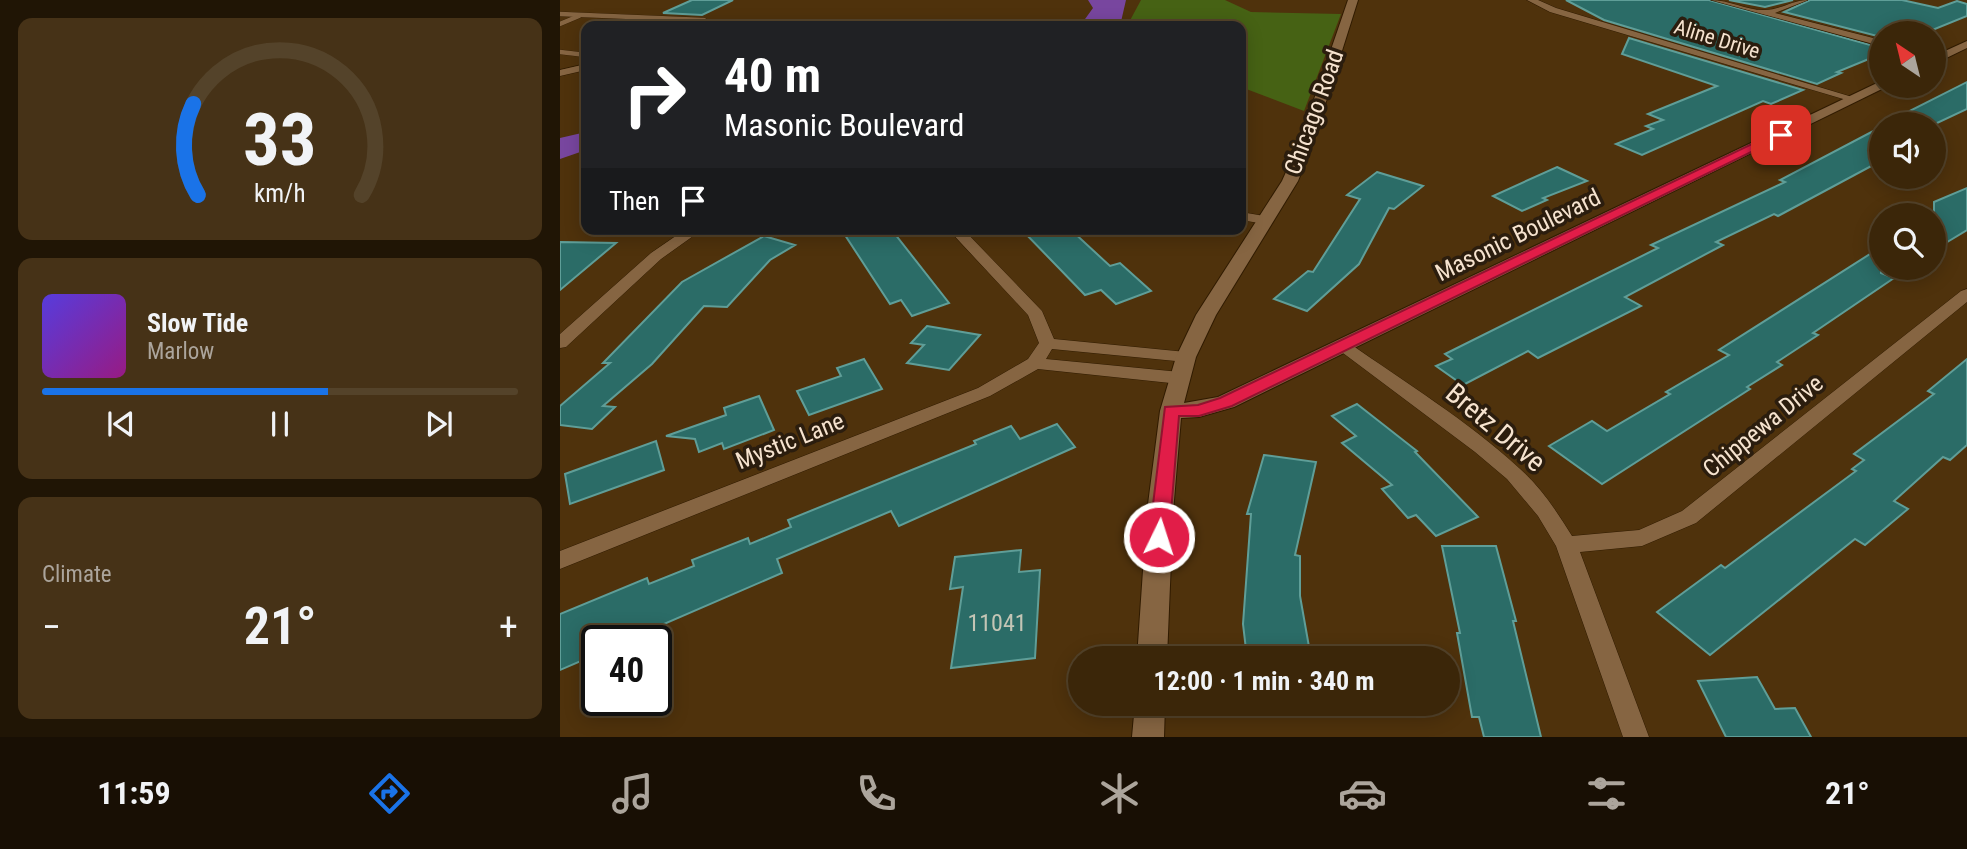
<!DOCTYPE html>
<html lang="en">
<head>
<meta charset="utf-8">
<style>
  :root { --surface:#3b2609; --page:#463217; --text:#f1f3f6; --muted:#aca59c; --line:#54432a; --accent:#1a73e8 }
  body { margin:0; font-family:"Roboto Condensed",sans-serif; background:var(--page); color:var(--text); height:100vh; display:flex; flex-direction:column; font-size:26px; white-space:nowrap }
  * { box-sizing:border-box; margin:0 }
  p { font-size:23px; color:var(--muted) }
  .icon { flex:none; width:38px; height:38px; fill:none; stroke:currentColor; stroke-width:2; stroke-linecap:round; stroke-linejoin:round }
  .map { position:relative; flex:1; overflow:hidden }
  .side { display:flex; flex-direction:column; gap:18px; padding:18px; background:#201505; width:560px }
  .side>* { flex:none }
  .guide { position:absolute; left:21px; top:21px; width:665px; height:214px; border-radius:14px; box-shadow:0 4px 18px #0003,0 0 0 2px var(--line); background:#202124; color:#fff; overflow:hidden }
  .needle { width:46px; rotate:325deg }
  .controls { position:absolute; left:1309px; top:21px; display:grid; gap:14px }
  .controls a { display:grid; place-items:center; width:77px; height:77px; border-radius:50%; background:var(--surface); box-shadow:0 4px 18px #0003,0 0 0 2px var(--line); font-size:35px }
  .speed { position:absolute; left:21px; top:625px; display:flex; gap:14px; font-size:35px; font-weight:700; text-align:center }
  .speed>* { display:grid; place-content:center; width:91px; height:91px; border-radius:50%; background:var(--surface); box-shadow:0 4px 18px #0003,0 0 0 2px var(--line); line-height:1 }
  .speed .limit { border:4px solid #111; border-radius:10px; background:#fff; color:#111 }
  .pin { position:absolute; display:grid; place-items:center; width:60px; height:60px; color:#fff; margin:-30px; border-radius:14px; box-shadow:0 4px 10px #0006 }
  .me { position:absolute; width:77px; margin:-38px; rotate:4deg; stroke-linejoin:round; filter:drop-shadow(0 0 5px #0008) }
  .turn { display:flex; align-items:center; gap:24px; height:147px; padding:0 28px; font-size:32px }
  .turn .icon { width:91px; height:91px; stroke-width:2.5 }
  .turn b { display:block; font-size:49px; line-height:60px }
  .then { display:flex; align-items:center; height:66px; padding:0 28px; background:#0003; gap:14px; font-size:26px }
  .big { font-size:52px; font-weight:700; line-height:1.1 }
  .side .card { flex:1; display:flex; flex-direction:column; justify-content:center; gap:10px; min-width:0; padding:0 24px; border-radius:14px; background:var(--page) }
  .side .dial { align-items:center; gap:0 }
  .dial svg { height:182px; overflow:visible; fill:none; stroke:var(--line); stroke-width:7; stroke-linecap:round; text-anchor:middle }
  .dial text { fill:var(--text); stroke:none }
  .song { display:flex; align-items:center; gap:21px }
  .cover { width:84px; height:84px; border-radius:10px; background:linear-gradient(135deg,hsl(250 70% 55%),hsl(310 70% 35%)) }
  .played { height:7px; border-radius:4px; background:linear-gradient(90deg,var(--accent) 60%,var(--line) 60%) }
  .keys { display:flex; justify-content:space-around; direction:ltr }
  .heat { display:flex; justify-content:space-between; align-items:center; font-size:38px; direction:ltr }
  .trip { position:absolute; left:508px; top:646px; width:392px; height:70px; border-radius:35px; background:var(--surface); box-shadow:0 4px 18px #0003,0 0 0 2px var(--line); font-weight:700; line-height:70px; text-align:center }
  .dock { display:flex; height:112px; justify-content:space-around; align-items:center; background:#180f04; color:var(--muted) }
  .dock .icon { width:49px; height:49px }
  .dock .current { color:var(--accent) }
  .dock b { font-size:32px; color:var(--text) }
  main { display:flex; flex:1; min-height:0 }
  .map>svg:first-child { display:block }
  .green { fill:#466214 }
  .water { fill:#78469f }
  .building { fill:#2b6c67; stroke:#5f9e98; stroke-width:2 }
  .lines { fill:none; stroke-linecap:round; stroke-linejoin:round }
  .service-casing { stroke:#301b00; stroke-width:5 }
  .minor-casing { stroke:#301b00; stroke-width:1 }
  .tertiary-casing { stroke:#301b00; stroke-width:2 }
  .service { stroke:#866542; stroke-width:4.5 }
  .minor { fill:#866542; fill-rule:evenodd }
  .tertiary { fill:#866542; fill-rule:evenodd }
  .route { fill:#e11d48; stroke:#92132f; stroke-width:2 }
  .labels { text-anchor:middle; stroke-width:7; stroke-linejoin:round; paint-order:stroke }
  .far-street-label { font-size:21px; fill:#f6e3cf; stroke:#2b1d0e }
  .street-label { font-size:24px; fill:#f6e3cf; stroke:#2b1d0e }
  .near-number-label { font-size:24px; fill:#c3c5b5 }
  .near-street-label { font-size:28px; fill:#f6e3cf; stroke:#2b1d0e }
</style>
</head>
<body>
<main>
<section class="side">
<div class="card dial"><svg viewBox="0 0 100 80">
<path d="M14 69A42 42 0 1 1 86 69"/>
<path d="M14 69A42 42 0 0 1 12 29" stroke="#1a73e8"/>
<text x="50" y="56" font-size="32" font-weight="700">33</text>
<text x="50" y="72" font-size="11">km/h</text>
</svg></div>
<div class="card">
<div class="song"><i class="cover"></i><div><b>Slow Tide</b><p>Marlow</p></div></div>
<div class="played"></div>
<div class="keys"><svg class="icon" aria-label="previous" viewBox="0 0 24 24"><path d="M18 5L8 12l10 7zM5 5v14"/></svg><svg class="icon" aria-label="pause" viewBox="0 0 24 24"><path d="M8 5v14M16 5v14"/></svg><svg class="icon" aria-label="next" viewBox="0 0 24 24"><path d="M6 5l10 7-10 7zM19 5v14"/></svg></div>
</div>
<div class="card"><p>Climate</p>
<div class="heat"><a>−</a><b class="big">21°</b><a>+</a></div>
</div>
</section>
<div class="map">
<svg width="1407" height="737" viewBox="0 0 1407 737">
  <rect width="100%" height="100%" fill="#4f320c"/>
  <!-- green -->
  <polygon class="green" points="581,0 665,0 691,12 781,14 744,111 681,87 681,26 567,26"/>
  <!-- water -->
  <g class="water">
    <polygon points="528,0 566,0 560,26 520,26 533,8"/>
    <polygon points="26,132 26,150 0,159 0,138"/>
  </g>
  <!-- building -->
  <g class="building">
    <polygon points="132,0 173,0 142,15 103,13"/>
    <polygon points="1006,0 1149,0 1321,48 1321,54 1277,72 1281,73 1257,84 1044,20"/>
    <polygon points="1169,0 1233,0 1205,7"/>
    <polygon points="1250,0 1342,0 1378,8 1397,1 1407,4 1407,16 1365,33 1321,33 1321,37 1224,12"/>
    <polygon points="1069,38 1243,90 1211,104 1203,101 1082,155 1056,144 1093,129 1086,126 1103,120 1088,114 1157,86 1062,54"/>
    <polygon points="1407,82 1407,109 1375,124 1324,124"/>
    <polygon points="1321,127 1321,157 1313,161 1317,163 1218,216 1214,214 1156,242 1163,245 1065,297 1081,306 978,358 968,351 903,385 876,366 892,359 885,354 1098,248 1091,245 1225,182 1220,180"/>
    <polygon points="997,167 1027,181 983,198 987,200 962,211 933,196"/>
    <polygon points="817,172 863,186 834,209 829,208 799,264 747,311 714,299 748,271 753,272 800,199 787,195"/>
    <polygon points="1407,188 1407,230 1384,244 1374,240 1374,202"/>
    <polygon points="281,229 331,229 389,303 352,316 341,300 330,304"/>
    <polygon points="461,229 510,229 550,266 560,263 591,291 556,304 541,290 525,295"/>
    <polygon points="204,236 235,245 210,260 167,307 144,306 92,364 43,406 55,407 32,429 0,425 0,406 50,363 43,363 122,282"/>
    <polygon points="0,242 56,243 0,290"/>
    <polygon points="1321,247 1321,273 1334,278 1253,333 1258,335 1217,362 1222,365 1187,387 1190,389 1042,484 989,446 1032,421 1047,431 1110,394 1106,392 1169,355 1159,350"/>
    <polygon points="367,326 420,335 389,370 347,363 364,345 351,343"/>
    <polygon points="304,359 322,389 249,415 237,391 281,376 277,368"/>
    <polygon points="1407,359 1407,445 1390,460 1383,457 1334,501 1348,509 1305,545 1295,539 1150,655 1097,612 1161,565 1165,568 1296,471 1292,469 1304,460 1294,454 1374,394 1368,391"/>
    <polygon points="199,396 214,430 164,449 162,443 139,452 135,439 106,436 166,415 164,408"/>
    <polygon points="797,404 857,451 855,452 918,517 876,536 856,515 848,518 822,489 832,485 782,443 796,436 772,416"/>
    <polygon points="497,424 515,447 339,526 331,511 217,559 222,573 67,640 37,640 37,654 0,670 0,614 87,578 89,584 134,566 132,560 188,538 190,544 231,527 228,520 416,444 414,441 451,426 460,439"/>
    <polygon points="96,441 104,470 10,504 5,474"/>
    <polygon points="704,455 756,462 735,555 740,556 740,596 751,658 687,658 683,624 691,514 687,514"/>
    <polygon points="882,546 936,546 956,621 953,621 981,737 924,737 919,717 912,717 897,633 900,633"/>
    <polygon points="461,550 459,572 480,570 475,658 391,668 403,587 390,589 395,557"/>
    <polygon points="1197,677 1215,709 1235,708 1251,737 1166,737 1138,681"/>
  </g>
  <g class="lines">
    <!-- service casing -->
    <g class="service-casing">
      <g id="service">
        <polyline points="0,14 144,20"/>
        <polyline points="0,24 19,16"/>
        <polyline points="0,52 26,55"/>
      </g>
    </g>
    <!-- minor casing -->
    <g class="minor-casing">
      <g id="minor">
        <polygon points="967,0 978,0 996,8 1299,99 1290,101 990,12"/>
        <path d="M1151,0c18,0 38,11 54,10 15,0 28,-10 43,-10l-33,13 106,27v6z"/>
        <polygon points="141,18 149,20 139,26 127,26"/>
        <polygon points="26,64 26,70 0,76 0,70"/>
        <polygon points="681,212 710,217 712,220 705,224 681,220"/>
        <polygon points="126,229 143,229 101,259 6,347 0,348 0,334 91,253"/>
        <polygon points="388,229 403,229 482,311 494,339 626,352 635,357 626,362 492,349 486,359 620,372 629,378 620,384 478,369 430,396 0,569 0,551 418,388 468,359 479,343 468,315"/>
        <path d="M1407,289v13l-271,221 -54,23 -62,6 69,185h-26l-67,-191 -18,-30 -31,-37 -32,-27 -140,-105 8,-5 6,1c57,40 119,78 170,125 22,19 38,44 53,68l67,-6 43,-19 279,-220z"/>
      </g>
    </g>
    <!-- tertiary casing -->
    <g class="tertiary-casing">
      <g id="tertiary">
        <polygon points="788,0 798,0 753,143 738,181 656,315 636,357 624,403 658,397 1317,83 1328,86 674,407 639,417 621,418 613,512 607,658 577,658 587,512 600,411 616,357 636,315 722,181 739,143"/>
        <polygon points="1407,41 1407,48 1374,64 1374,56"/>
        <polygon points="575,704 605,704 604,737 572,737"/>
      </g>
    </g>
    <!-- service -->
    <use href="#service" class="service"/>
    <!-- minor -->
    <use href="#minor" class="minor"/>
    <!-- tertiary -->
    <use href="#tertiary" class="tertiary"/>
  </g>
  <!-- route -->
  <polygon class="route" points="1217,132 1226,135 672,406 639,416 619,416 609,537 606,542 599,544 592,542 589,537 605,407 638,405 660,398"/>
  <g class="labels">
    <!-- far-street labels -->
    <g class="far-street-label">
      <text transform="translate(1157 39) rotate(17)" y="7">Aline Drive</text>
    </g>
    <!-- street labels -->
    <g class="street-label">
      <text transform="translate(754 112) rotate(-70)" y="8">Chicago Road</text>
      <text transform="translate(958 235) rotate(-26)" y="8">Masonic Boulevard</text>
      <text transform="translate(1203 426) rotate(-39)" y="8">Chippewa Drive</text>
      <text transform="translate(230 441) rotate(-22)" y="8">Mystic Lane</text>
    </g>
    <!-- near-number labels -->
    <g class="near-number-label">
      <text x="437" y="631">11041</text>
    </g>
    <!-- near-street labels -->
    <g class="near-street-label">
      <text transform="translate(936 427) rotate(40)" y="10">Bretz Drive</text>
    </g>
  </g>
</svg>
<div class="controls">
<a><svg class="needle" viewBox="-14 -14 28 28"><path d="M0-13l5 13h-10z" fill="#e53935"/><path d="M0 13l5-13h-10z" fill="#aca59c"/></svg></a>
<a><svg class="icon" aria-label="sound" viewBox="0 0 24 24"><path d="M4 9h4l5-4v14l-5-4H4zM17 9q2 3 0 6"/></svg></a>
<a><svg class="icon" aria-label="search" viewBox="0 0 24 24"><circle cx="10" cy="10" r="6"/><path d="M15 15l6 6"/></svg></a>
</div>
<div class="speed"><div class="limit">40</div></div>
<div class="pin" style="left:1221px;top:135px;background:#d93025"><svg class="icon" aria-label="arrive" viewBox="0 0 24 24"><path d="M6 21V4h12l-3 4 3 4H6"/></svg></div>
<svg class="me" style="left:599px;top:537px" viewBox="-20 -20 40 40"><circle r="17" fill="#e11d48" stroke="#fff" stroke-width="3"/><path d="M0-11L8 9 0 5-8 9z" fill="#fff"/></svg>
<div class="trip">12:00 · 1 min · 340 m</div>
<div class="guide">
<div class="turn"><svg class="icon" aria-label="right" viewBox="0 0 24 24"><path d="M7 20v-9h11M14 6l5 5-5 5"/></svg><div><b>40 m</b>Masonic Boulevard</div></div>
<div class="then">Then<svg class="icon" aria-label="arrive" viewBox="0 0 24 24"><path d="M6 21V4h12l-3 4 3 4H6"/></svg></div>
</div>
</div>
</main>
<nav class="dock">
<b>11:59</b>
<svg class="icon current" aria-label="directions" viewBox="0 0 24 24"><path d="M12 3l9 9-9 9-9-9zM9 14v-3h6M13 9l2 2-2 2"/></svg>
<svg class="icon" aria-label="music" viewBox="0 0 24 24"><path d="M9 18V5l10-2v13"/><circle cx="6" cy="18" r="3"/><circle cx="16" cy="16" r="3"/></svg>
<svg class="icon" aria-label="phone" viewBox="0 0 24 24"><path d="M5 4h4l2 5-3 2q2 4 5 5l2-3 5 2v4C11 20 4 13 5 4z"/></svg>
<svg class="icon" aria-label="climate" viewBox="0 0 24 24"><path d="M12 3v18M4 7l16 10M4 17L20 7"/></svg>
<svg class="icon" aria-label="car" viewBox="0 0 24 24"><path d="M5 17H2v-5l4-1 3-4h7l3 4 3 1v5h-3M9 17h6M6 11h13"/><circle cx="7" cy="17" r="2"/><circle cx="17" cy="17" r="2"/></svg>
<svg class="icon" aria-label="filters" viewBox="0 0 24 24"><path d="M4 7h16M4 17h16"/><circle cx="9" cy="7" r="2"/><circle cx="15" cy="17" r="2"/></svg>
<b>21°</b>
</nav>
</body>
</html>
